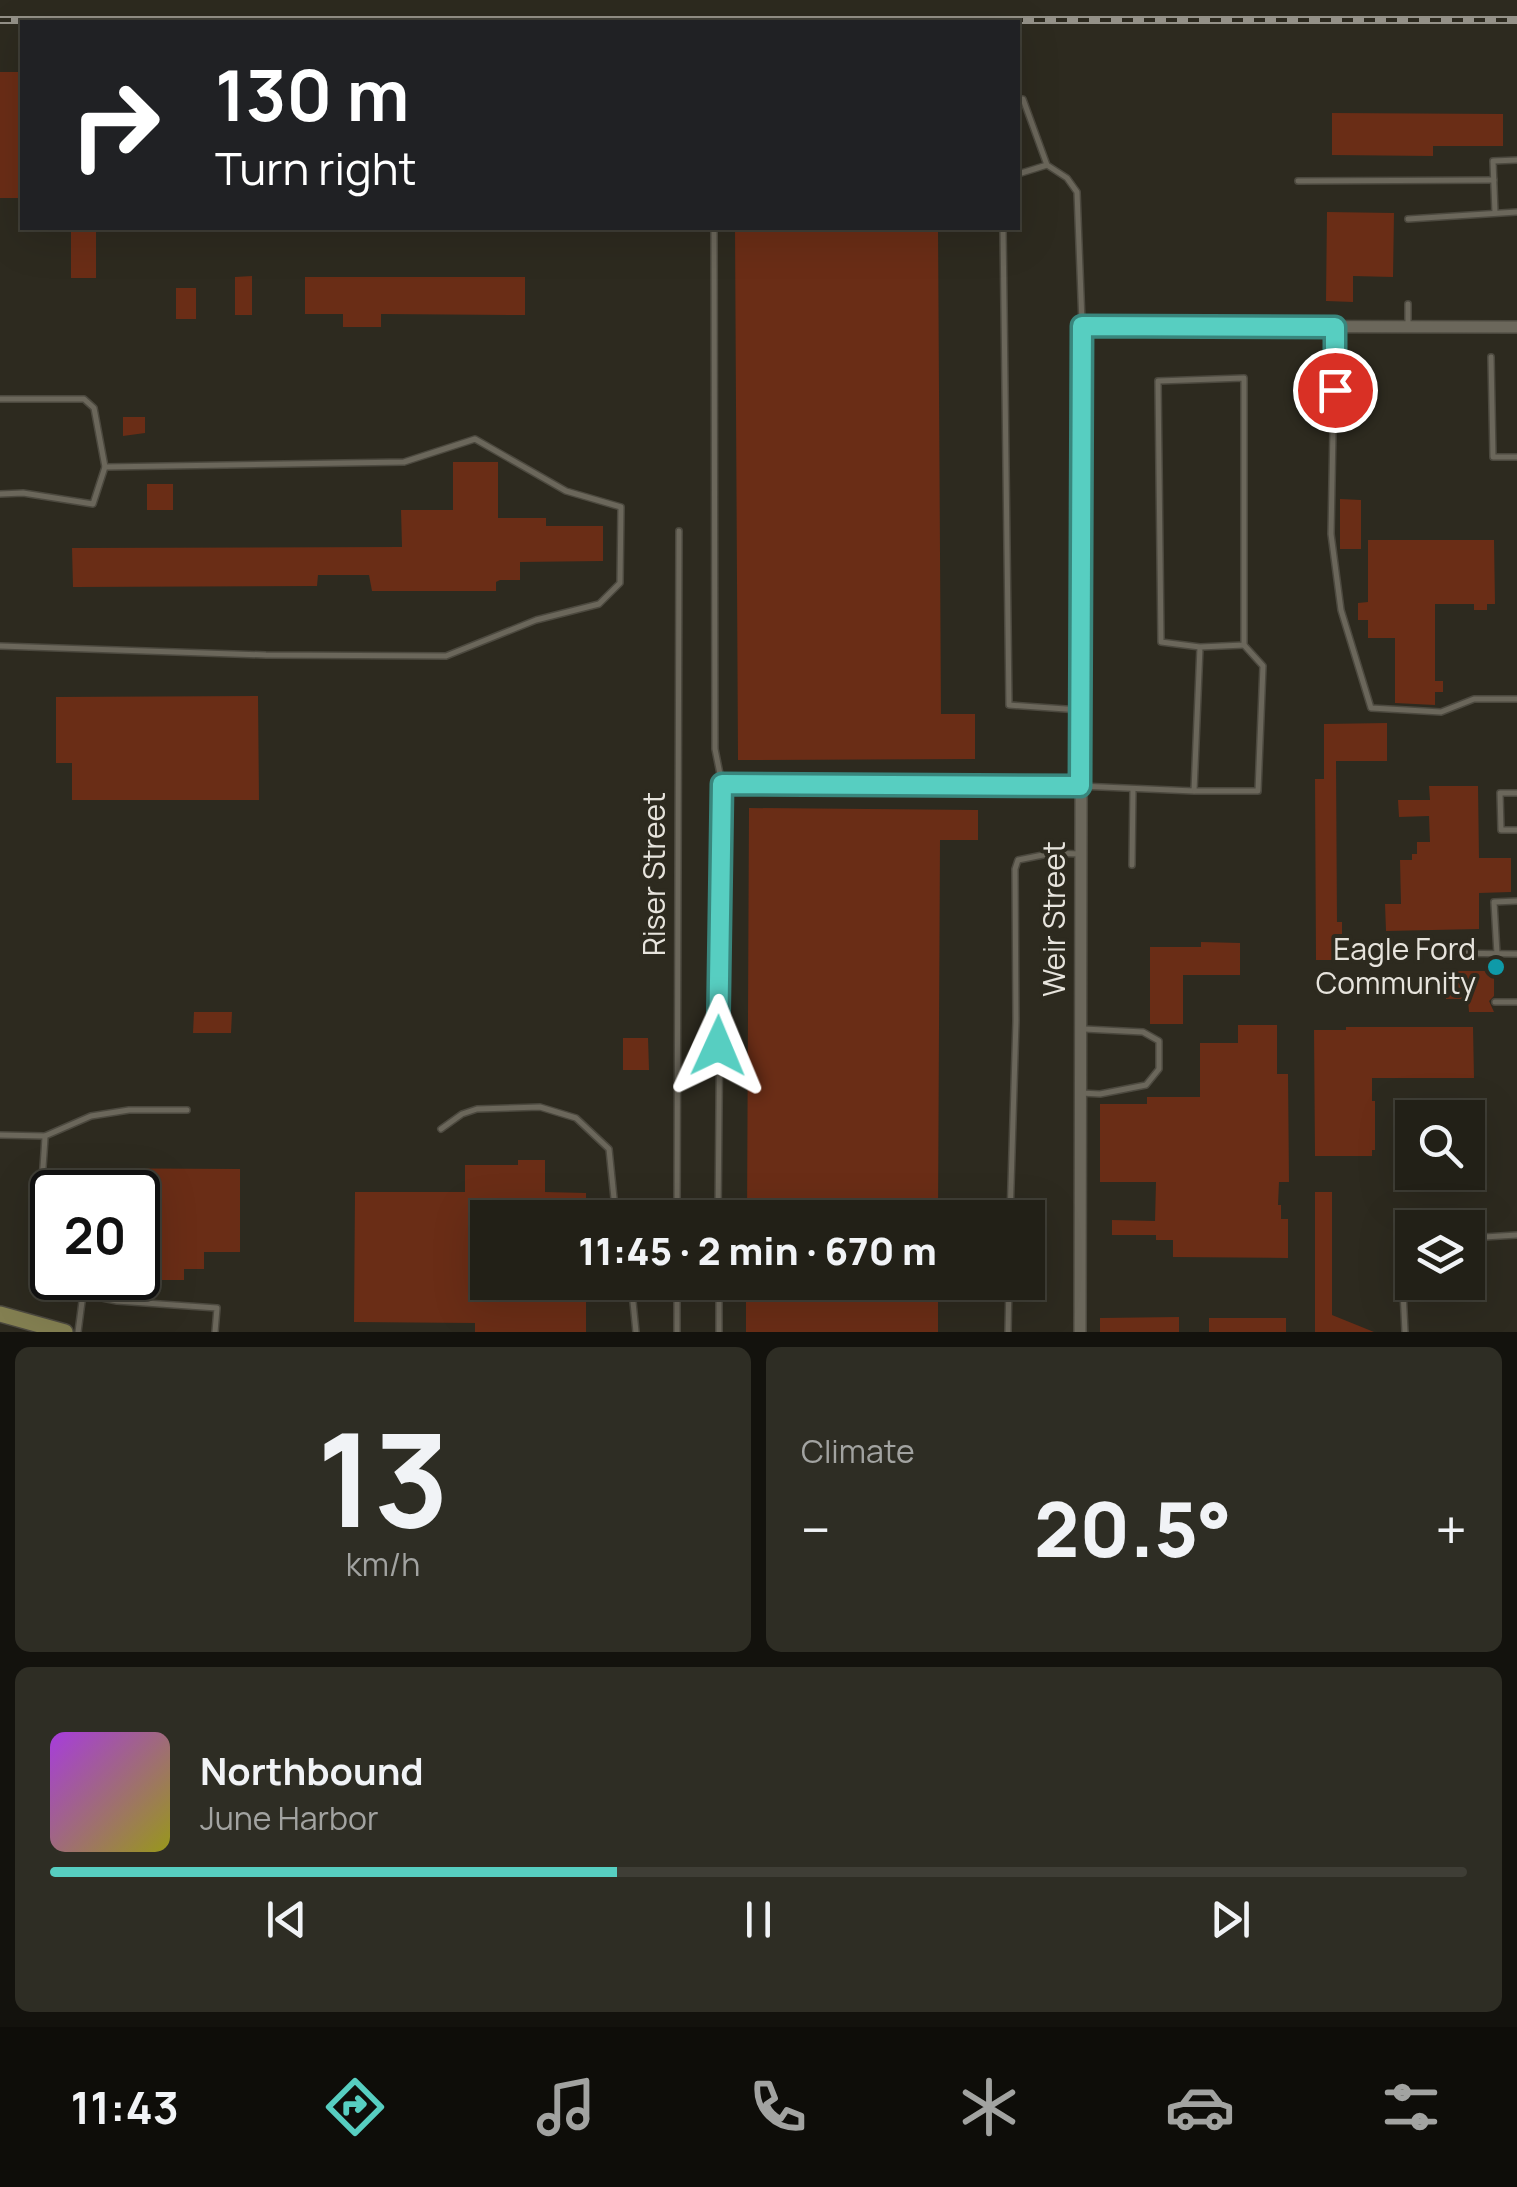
<!DOCTYPE html>
<html lang="en">
<head>
<meta charset="utf-8">
<style>
  :root { --surface:#222017; --page:#2e2d24; --text:#f1f3f6; --muted:#a2a3a1; --line:#3f3e36; --accent:#57cec1 }
  body { margin:0; font-family:Manrope,sans-serif; background:var(--page); color:var(--text); height:100vh; display:flex; flex-direction:column; font-size:38px; white-space:nowrap }
  * { box-sizing:border-box; margin:0 }
  p { font-size:32px; color:var(--muted) }
  .icon { flex:none; width:55px; height:55px; fill:none; stroke:currentColor; stroke-width:2; stroke-linecap:round; stroke-linejoin:round }
  .map { position:relative; height:1332px; overflow:hidden }
  .drawer { display:flex; flex-direction:column; gap:15px; padding:15px; background:#13120d; flex:1 }
  .drawer>* { flex:none }
  .top-card { position:absolute; left:20px; top:20px; width:1000px; height:210px; border-radius:0px; box-shadow:0 10px 40px #0002,0 0 0 2px var(--line); background:#202124; color:#fff; overflow:hidden }
  .buttons { position:absolute; left:1395px; top:1100px; display:grid; gap:20px }
  .buttons a { display:grid; place-items:center; width:90px; height:90px; border-radius:0px; background:var(--surface); box-shadow:0 10px 40px #0002,0 0 0 2px var(--line); font-size:50px }
  .speed { position:absolute; left:30px; top:1170px; display:flex; gap:20px; font-size:50px; font-weight:700; text-align:center }
  .speed>* { display:grid; place-content:center; width:130px; height:130px; border-radius:50%; background:var(--surface); box-shadow:0 10px 40px #0002,0 0 0 2px var(--line); line-height:1 }
  .speed .limit { border:5px solid #111; border-radius:15px; background:#fff; color:#111 }
  .pin { position:absolute; display:grid; place-items:center; width:85px; height:85px; color:#fff; margin:-42px; border:5px solid #fff; border-radius:50%; box-shadow:0 2px 10px #0007 }
  .me { position:absolute; width:110px; margin:-55px; rotate:1deg; stroke-linejoin:round; filter:drop-shadow(0 0 8px #0008) }
  .turn { display:flex; align-items:center; gap:35px; height:210px; padding:0 30px; font-size:45px }
  .turn .icon { width:130px; height:130px; stroke-width:2.5 }
  .turn b { display:block; font-size:70px; line-height:85px }
  .big { font-size:75px; font-weight:800; line-height:1.1 }
  .drawer .tile { flex:1; display:flex; flex-direction:column; justify-content:center; gap:15px; min-width:0; padding:0 35px; border-radius:15px; background:var(--page) }
  .drawer .dial { align-items:center; gap:0 }
  .dial b { font-size:130px; line-height:1 }
  .song { display:flex; align-items:center; gap:30px }
  .cover { width:120px; height:120px; border-radius:15px; background:linear-gradient(135deg,hsl(280 70% 55%),hsl(60 70% 35%)) }
  .played { height:10px; border-radius:5px; background:linear-gradient(90deg,var(--accent) 40%,var(--line) 40%) }
  .keys { display:flex; justify-content:space-around; direction:ltr }
  .heat { display:flex; justify-content:space-between; align-items:center; font-size:55px; direction:ltr }
  .drawer .tiles { flex:1; display:grid; gap:15px; grid-template-columns:1fr 1fr }
  .tile:last-child { grid-column:span 2 }
  .trip { position:absolute; left:470px; top:1200px; width:575px; height:100px; border-radius:0px; background:var(--surface); box-shadow:0 10px 40px #0002,0 0 0 2px var(--line); font-weight:800; line-height:100px; text-align:center }
  .dock { display:flex; height:160px; justify-content:space-around; align-items:center; background:#0e0d09; color:var(--muted) }
  .dock .icon { width:70px; height:70px }
  .dock .selected { color:var(--accent) }
  .dock b { font-size:45px; color:var(--text) }
  .map>svg:first-child { display:block }
  .building { fill:#6a2d16 }
  .lines { fill:none; stroke-linecap:round; stroke-linejoin:round }
  .lane-casing { stroke:#4c493f; stroke-width:8 }
  .street-casing { stroke:#4c493f; stroke-width:14 }
  .secondary-casing { stroke:#4c493f; stroke-width:18 }
  .lane { stroke:#6b675b; stroke-width:5 }
  .street { stroke:#6b675b; stroke-width:11 }
  .secondary { stroke:#837f51; stroke-width:15 }
  .rail-casing { stroke:#949188; stroke-width:8 }
  .rail { stroke:#2d2a1f; stroke-width:4; stroke-dasharray:11; stroke-linecap:butt }
  .route-casing { stroke:#39867d; stroke-width:25 }
  .route { stroke:#57cec1; stroke-width:18 }
  .culture-dot { fill:#0f9aa8; stroke:#2d2a1f; stroke-width:4 }
  .labels { text-anchor:middle; stroke-width:8; stroke-linejoin:round; paint-order:stroke }
  .street-label { font-size:30px; fill:#e7e4dd; stroke:#2d2a1f }
  .poi-label { font-size:30px; fill:#e7e4dd; stroke:#2d2a1f; text-anchor:end }
</style>
</head>
<body>
<div class="map">
<svg width="1517" height="1332" viewBox="0 0 1517 1332">
  <rect width="100%" height="100%" fill="#2d2a1f"/>
  <!-- building -->
  <g class="building">
    <rect x="0" y="72" width="18" height="126"/>
    <polygon points="1332,113 1503,114 1503,146 1433,146 1433,156 1332,155"/>
    <polygon points="1327,212 1394,213 1393,277 1353,276 1353,302 1326,301"/>
    <rect x="71" y="228" width="25" height="50"/>
    <polygon points="735,228 938,228 941,714 975,714 975,759 738,760"/>
    <polygon points="252,276 252,315 235,315 235,277"/>
    <polygon points="305,277 525,277 525,315 381,314 381,327 343,327 343,314 305,314"/>
    <rect x="176" y="288" width="20" height="31"/>
    <polygon points="123,417 145,417 145,433 123,436"/>
    <polygon points="453,462 498,462 498,518 546,518 546,526 603,526 603,561 520,562 520,580 500,580 496,582 496,591 372,591 369,575 318,575 317,586 73,587 72,548 402,547 401,510 453,510"/>
    <rect x="147" y="484" width="26" height="26"/>
    <polygon points="1340,499 1361,500 1361,549 1340,549"/>
    <polygon points="1368,540 1494,540 1495,604 1487,604 1487,610 1474,610 1474,604 1435,604 1435,681 1443,681 1443,692 1435,692 1435,705 1395,703 1395,638 1368,638 1368,620 1358,620 1358,603 1368,602"/>
    <polygon points="258,696 259,800 72,800 72,763 56,763 56,697"/>
    <polygon points="1387,723 1387,761 1336,761 1337,922 1342,922 1342,936 1337,936 1337,960 1316,960 1315,779 1324,779 1324,724"/>
    <polygon points="1429,786 1478,786 1479,858 1511,858 1511,892 1479,893 1479,929 1386,931 1385,904 1401,904 1400,860 1412,860 1412,854 1417,854 1417,842 1430,842 1429,816 1399,817 1398,800 1430,800"/>
    <polygon points="749,808 978,810 978,840 940,840 938,1218 747,1218"/>
    <polygon points="1201,942 1240,943 1240,975 1183,975 1183,1024 1150,1024 1150,947 1201,947"/>
    <polygon points="1446,971 1489,971 1489,974 1494,974 1494,996 1489,1001 1494,1012 1469,1012 1468,999 1446,999"/>
    <polygon points="194,1012 232,1012 231,1033 193,1033"/>
    <polygon points="1238,1025 1277,1025 1277,1074 1288,1074 1289,1182 1279,1182 1278,1205 1281,1205 1281,1219 1288,1219 1288,1258 1173,1257 1173,1240 1156,1240 1156,1235 1112,1235 1112,1220 1155,1221 1156,1182 1100,1182 1100,1104 1147,1104 1147,1097 1200,1097 1200,1043 1238,1043"/>
    <polygon points="1346,1027 1473,1027 1474,1078 1372,1078 1372,1101 1375,1101 1375,1150 1372,1150 1372,1156 1315,1156 1314,1030 1346,1030"/>
    <polygon points="623,1038 648,1038 649,1070 623,1070"/>
    <polygon points="518,1160 545,1160 545,1192 586,1193 586,1218 488,1218 488,1282 586,1282 586,1332 475,1332 475,1323 354,1322 355,1192 465,1192 465,1165 518,1165"/>
    <polygon points="55,1168 240,1169 240,1252 204,1252 204,1269 184,1269 184,1280 145,1280 145,1252 138,1252 138,1192 55,1192"/>
    <polygon points="1315,1192 1332,1192 1332,1315 1374,1332 1315,1332"/>
    <rect x="746" y="1282" width="192" height="50"/>
    <polygon points="1179,1317 1179,1332 1100,1332 1100,1318"/>
    <rect x="1209" y="1318" width="77" height="14"/>
  </g>
  <g class="lines">
    <!-- lane casing -->
    <g class="lane-casing">
      <g id="lane">
        <polyline points="1018,99 1023,99 1047,165 1067,178 1077,192 1082,323"/>
        <polyline points="1018,174 1047,165"/>
        <polyline points="1298,181 1494,180"/>
        <polyline points="1495,213 1493,161 1517,160"/>
        <polyline points="1408,219 1517,212"/>
        <polyline points="714,228 715,749 722,784 1079,786 1194,791 1200,647 1161,642 1158,381 1244,378 1244,645 1200,647"/>
        <polyline points="1003,228 1009,705 1080,710"/>
        <polyline points="1408,304 1408,324"/>
        <polyline points="1335,327 1331,534 1341,610 1371,708 1441,712 1474,699 1517,699"/>
        <polyline points="1491,357 1493,457 1517,457"/>
        <polyline points="0,399 84,399 94,408 105,467"/>
        <polyline points="0,494 23,493 93,504 105,467 404,462 475,439 566,491 621,507 620,583 599,604 536,620 446,656 266,655 0,646"/>
        <polyline points="1195,791 1258,791 1263,666 1244,645"/>
        <polyline points="1517,793 1500,793 1501,830 1517,830"/>
        <polyline points="1132,865 1133,789"/>
        <polyline points="1448,953 1517,954"/>
        <polyline points="1497,954 1494,902 1517,901"/>
        <polyline points="1495,1002 1517,1002"/>
        <polyline points="1081,1093 1100,1094 1146,1085 1159,1069 1159,1041 1143,1032 1084,1029"/>
        <polyline points="441,1129 462,1114 477,1109 540,1107 576,1118 609,1149 616,1218"/>
        <polyline points="0,1135 45,1136"/>
        <polyline points="677,1218 679,531"/>
        <polyline points="718,1218 722,784"/>
        <polyline points="1010,1218 1016,1021 1015,869 1018,860 1053,853 1079,854"/>
        <polyline points="1468,1238 1517,1235"/>
        <path d="M52,1271c-19,-21 -8,-105 -7,-135l46,-20 38,-6h58"/>
        <polyline points="58,1278 83,1294"/>
        <polyline points="631,1282 636,1332"/>
        <polyline points="719,1282 719,1332"/>
        <polyline points="78,1332 83,1294 117,1301 217,1308 215,1332"/>
        <polyline points="677,1332 677,1282"/>
        <polyline points="1008,1332 1009,1282"/>
        <polyline points="1405,1332 1401,1249 1412,1241"/>
      </g>
    </g>
    <!-- street casing -->
    <g class="street-casing">
      <polyline id="street" points="1080,1332 1082,326 1517,327"/>
    </g>
    <!-- secondary casing -->
    <g class="secondary-casing">
      <polyline id="secondary" points="0,1314 65,1332"/>
    </g>
    <!-- lane -->
    <use href="#lane" class="lane"/>
    <!-- street -->
    <use href="#street" class="street"/>
    <!-- secondary -->
    <use href="#secondary" class="secondary"/>
    <!-- rail casing -->
    <g class="rail-casing">
      <polyline id="rail" points="0,20 1517,20"/>
    </g>
    <!-- rail -->
    <use href="#rail" class="rail"/>
  </g>
  <g class="lines">
    <!-- route casing -->
    <g class="route-casing">
      <polyline id="route" points="718,1046 722,784 1080,786 1082,326 1335,327 1335,390"/>
    </g>
    <!-- route -->
    <use href="#route" class="route"/>
  </g>
  <!-- markers -->
  <circle class="culture-dot" cx="1496" cy="967" r="10"/>
  <g class="labels">
    <!-- street labels -->
    <g class="street-label">
      <text transform="translate(655 874) rotate(-90)" y="10">Riser Street</text>
      <text transform="translate(1055 919) rotate(-90)" y="10">Weir Street</text>
    </g>
    <!-- poi labels -->
    <g class="poi-label">
      <text x="1476" y="960">Eagle Ford<tspan x="1476" dy="34">Community</tspan></text>
    </g>
  </g>
</svg>
<div class="buttons">
<a><svg class="icon" aria-label="search" viewBox="0 0 24 24"><circle cx="10" cy="10" r="6"/><path d="M15 15l6 6"/></svg></a>
<a><svg class="icon" aria-label="layers" viewBox="0 0 24 24"><path d="M12 4l9 5-9 5-9-5zM3 14l9 5 9-5"/></svg></a>
</div>
<div class="speed"><div class="limit">20</div></div>
<div class="pin" style="left:1335px;top:390px;background:#d93025"><svg class="icon" aria-label="arrive" viewBox="0 0 24 24"><path d="M6 21V4h12l-3 4 3 4H6"/></svg></div>
<svg class="me" style="left:718px;top:1046px" viewBox="-20 -20 40 40"><path d="M0-17L14 15 0 8-14 15z" fill="#57cec1" stroke="#fff" stroke-width="4"/></svg>
<div class="trip">11:45 · 2 min · 670 m</div>
<div class="top-card">
<div class="turn"><svg class="icon" aria-label="right" viewBox="0 0 24 24"><path d="M7 20v-9h11M14 6l5 5-5 5"/></svg><div><b>130 m</b>Turn right</div></div>
</div>
</div>
<section class="drawer">
<div class="tiles">
<div class="tile dial"><b>13</b><p>km/h</p></div>
<div class="tile"><p>Climate</p>
<div class="heat"><a>−</a><b class="big">20.5°</b><a>+</a></div>
</div>
<div class="tile">
<div class="song"><i class="cover"></i><div><b>Northbound</b><p>June Harbor</p></div></div>
<div class="played"></div>
<div class="keys"><svg class="icon" aria-label="previous" viewBox="0 0 24 24"><path d="M18 5L8 12l10 7zM5 5v14"/></svg><svg class="icon" aria-label="pause" viewBox="0 0 24 24"><path d="M8 5v14M16 5v14"/></svg><svg class="icon" aria-label="next" viewBox="0 0 24 24"><path d="M6 5l10 7-10 7zM19 5v14"/></svg></div>
</div>
</div>
</section>
<nav class="dock">
<b>11:43</b>
<svg class="icon selected" aria-label="directions" viewBox="0 0 24 24"><path d="M12 3l9 9-9 9-9-9zM9 14v-3h6M13 9l2 2-2 2"/></svg>
<svg class="icon" aria-label="music" viewBox="0 0 24 24"><path d="M9 18V5l10-2v13"/><circle cx="6" cy="18" r="3"/><circle cx="16" cy="16" r="3"/></svg>
<svg class="icon" aria-label="phone" viewBox="0 0 24 24"><path d="M5 4h4l2 5-3 2q2 4 5 5l2-3 5 2v4C11 20 4 13 5 4z"/></svg>
<svg class="icon" aria-label="climate" viewBox="0 0 24 24"><path d="M12 3v18M4 7l16 10M4 17L20 7"/></svg>
<svg class="icon" aria-label="car" viewBox="0 0 24 24"><path d="M5 17H2v-5l4-1 3-4h7l3 4 3 1v5h-3M9 17h6M6 11h13"/><circle cx="7" cy="17" r="2"/><circle cx="17" cy="17" r="2"/></svg>
<svg class="icon" aria-label="filters" viewBox="0 0 24 24"><path d="M4 7h16M4 17h16"/><circle cx="9" cy="7" r="2"/><circle cx="15" cy="17" r="2"/></svg>
</nav>
</body>
</html>
